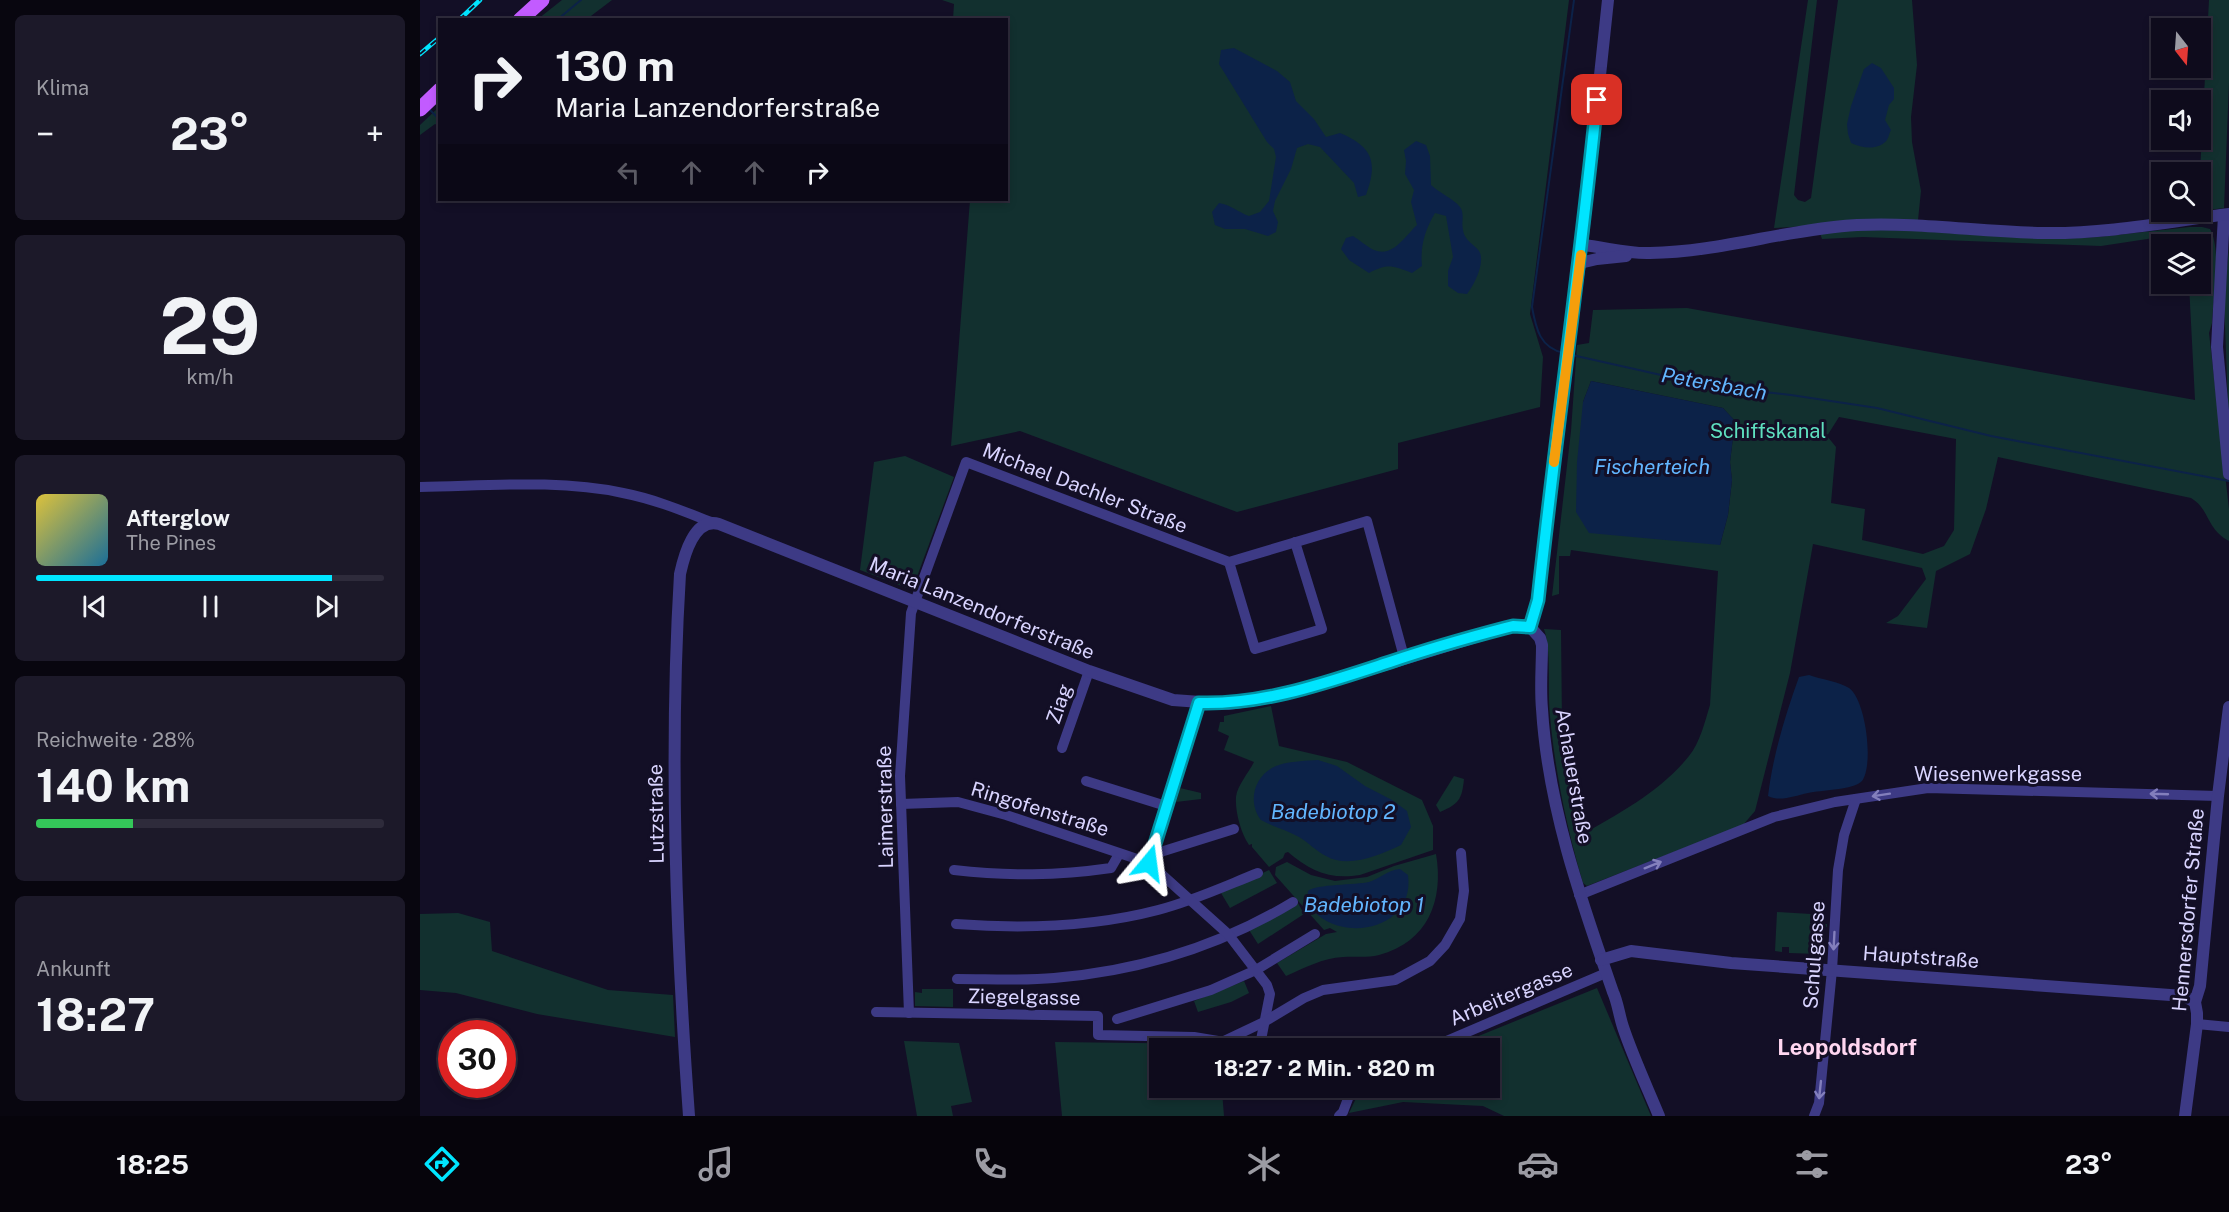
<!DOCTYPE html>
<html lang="de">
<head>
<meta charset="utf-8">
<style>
  :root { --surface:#0e0b1c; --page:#1c1929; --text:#f1f3f6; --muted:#9b9ba3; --line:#2e2b3b; --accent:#00e5ff }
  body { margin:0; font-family:"Public Sans",sans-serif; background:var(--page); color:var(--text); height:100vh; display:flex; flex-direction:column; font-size:22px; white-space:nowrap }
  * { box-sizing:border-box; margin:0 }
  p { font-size:20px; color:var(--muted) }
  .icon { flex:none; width:33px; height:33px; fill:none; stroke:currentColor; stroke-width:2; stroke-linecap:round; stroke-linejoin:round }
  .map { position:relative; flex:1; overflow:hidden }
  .drawer { display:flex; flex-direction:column; gap:15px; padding:15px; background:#08060f; width:420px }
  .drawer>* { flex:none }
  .guide { position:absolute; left:18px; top:18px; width:570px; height:183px; border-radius:0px; box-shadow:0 3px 9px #0003,0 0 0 2px var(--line); background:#0e0b1c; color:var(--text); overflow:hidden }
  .needle { width:39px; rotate:163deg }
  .tools { position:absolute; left:1731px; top:18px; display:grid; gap:12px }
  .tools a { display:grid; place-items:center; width:60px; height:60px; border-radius:0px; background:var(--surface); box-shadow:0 3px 9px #0003,0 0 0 2px var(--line); font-size:30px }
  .speed { position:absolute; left:18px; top:1020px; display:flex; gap:12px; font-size:30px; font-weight:700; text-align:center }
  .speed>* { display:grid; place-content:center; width:78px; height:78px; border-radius:50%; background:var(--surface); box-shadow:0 3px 9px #0003,0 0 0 2px var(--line); line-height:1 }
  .speed .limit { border:9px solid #d22; background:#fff; color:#111 }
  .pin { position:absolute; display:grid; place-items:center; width:51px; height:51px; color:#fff; margin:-26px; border-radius:12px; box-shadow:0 3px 9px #0006 }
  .me { position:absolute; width:66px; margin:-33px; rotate:16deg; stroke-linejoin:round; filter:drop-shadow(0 0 4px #0008) }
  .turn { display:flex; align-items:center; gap:21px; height:126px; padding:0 18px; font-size:27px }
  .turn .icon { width:78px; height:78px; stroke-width:2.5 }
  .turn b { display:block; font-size:42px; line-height:51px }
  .lanes { display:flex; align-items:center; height:57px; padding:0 18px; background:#0003; justify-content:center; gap:30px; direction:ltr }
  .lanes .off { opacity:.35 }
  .big { font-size:45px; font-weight:700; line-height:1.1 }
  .drawer .tile { flex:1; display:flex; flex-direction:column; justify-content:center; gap:9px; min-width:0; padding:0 21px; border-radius:9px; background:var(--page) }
  .drawer .dial { align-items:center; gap:0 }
  .dial b { font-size:78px; line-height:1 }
  .song { display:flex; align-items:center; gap:18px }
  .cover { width:72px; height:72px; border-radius:9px; background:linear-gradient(135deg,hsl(50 70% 55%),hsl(200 70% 35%)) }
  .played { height:6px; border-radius:3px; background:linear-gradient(90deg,var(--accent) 85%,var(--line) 85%) }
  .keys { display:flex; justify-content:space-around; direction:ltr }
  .heat { display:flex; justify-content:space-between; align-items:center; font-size:33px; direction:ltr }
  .charge { height:9px; border-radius:4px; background:linear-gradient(90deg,#34c759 28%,var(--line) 0) }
  .trip { position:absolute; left:729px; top:1038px; width:351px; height:60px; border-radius:0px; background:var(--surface); box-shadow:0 3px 9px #0003,0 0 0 2px var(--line); font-weight:700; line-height:60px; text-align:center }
  .dock { display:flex; height:96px; justify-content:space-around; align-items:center; background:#06040b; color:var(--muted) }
  .dock .icon { width:42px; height:42px }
  .dock .on { color:var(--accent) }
  .dock b { font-size:27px; color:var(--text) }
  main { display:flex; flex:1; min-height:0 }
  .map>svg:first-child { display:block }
  .green { fill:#12302f; fill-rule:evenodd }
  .water { fill:#0c2248 }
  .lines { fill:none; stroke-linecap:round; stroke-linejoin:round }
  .stream { stroke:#0c2248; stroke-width:2 }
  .minor { stroke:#3d3a85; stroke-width:10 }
  .tertiary { stroke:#3d3a85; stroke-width:12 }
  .primary { stroke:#c25bff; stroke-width:15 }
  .rail-casing { stroke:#00e5ff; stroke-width:4.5 }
  .rail { stroke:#130f26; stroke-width:2; stroke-dasharray:7; stroke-linecap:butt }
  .oneway { stroke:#837fbc }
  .route-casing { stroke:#0095a6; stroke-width:15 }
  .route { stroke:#00e5ff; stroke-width:10 }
  .slow { stroke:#f59e0b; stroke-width:10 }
  .labels { text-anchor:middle; stroke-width:6; stroke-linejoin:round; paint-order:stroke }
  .park-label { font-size:20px; fill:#5fe0c0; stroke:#130f26 }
  .street-label { font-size:20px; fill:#d9d4ff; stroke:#130f26 }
  .water-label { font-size:21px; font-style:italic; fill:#62b6ff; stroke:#130f26 }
  .quarter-label { font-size:22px; font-weight:bold; fill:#ffd6f0; stroke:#130f26 }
</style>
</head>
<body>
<main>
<section class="drawer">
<div class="tile"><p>Klima</p>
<div class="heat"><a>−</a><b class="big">23°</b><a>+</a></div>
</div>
<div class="tile dial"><b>29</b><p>km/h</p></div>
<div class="tile">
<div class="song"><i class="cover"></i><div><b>Afterglow</b><p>The Pines</p></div></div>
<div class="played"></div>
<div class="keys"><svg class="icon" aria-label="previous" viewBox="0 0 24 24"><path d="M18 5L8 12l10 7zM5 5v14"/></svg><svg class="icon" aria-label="pause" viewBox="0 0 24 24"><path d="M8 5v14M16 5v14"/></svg><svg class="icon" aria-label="next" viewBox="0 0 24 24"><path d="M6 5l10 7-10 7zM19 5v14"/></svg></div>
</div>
<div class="tile"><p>Reichweite · 28%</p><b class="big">140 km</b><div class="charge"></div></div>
<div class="tile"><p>Ankunft</p><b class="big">18:27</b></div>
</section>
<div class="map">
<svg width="1809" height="1116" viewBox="0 0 1809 1116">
  <rect width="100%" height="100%" fill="#130f26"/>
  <!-- green -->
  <g class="green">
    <polygon points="142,0 192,0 167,19 118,19"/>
    <polygon points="522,0 1149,0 1110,314 1123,357 1120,407 978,443 978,469 817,512 600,431 531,446 550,200 586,200 586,20 533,19 534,4"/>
    <polygon points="1388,0 1397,0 1374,195 1378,200 1385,202 1391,198 1418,0 1492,0 1497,65 1491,117 1492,142 1501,191 1498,220 1354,228"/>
    <polygon points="1789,0 1809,0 1809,83 1804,208 1781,211 1780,172"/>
    <polygon points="19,107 19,126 15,124 0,135 0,125"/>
    <path d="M1770,227h12l8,2c12,22 3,69 2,94l-3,10 20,176v32c-23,-12 -19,-32 -38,-43l-193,-41 -12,52 -16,45 -34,17 -9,57 -41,-5 12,-7 28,-37 -4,-11 -109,-24 -23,129 -35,138 -12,14 -156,61 -4,-3c-16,-54 -28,-111 -33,-167 -3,-27 2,-63 -6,-87l17,1 1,95 19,110c38,-21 81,-45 108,-79 11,-13 16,-35 21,-51l8,-134 -147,-21 -1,6h-11v38l-7,2 19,-165 6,-86 12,-2 4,-33 94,-2 508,92 -6,-116h11v-40h-13v-11l-86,13 -238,-9 -41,2 -2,-6 41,-4h32l164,10 41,-2zM1171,381l132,27 12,13 -5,41 2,18 -4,35 -8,30 -137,-143zM1419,417l117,22 -2,91 -10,16 -21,8 -61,-14 3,-31 -34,-6 5,-56 -9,-11z"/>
    <polygon points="1809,248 1809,432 1804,298"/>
    <polygon points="485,456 534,477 492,590 440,570 454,462"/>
    <path d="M851,706l8,40 68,16 75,38 11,26v24l-73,25c-30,5 -50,-4 -72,-23l-3,1 -2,5 -14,9 -17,-20v-3l-3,1c-8,-12 -14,-33 -13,-48 1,-11 13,-25 18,-35l-30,-12 5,-14 -11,-5 2,-9h4v-6z"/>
    <path d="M1034,776l10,3c-2,20 -5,25 -24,33l-4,-7z"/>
    <polygon points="760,788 781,793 781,799 756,802"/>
    <path d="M1016,854c8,46 -8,88 -57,101 -12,3 -24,1 -36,2 -20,1 -39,11 -57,19l-9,-13 49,-29 11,-2 -7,-4 -6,2 -49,-55 1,-8 11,-5 24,13 24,6 32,-4 27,-11z"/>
    <polygon points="849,870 857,883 810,908 801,893"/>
    <polygon points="878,903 884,914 838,944 829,930"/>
    <polygon points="1357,912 1391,914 1390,923 1407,924 1407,927 1400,927 1399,954 1369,953 1369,947 1362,947 1362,952 1355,951"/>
    <polygon points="38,913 70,922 72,951 188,990 253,995 255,1037 117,1014 36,993 0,990 0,914"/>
    <polygon points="824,981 829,993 811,1002 778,1012 774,1001"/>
    <polygon points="1177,988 1231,1116 1084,1116 1063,1106 983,1102 929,1113 941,1088 1070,1088 1070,1048 1029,1048"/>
    <polygon points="502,989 533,989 533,1007 495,1006 495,992 502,993"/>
    <polygon points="484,1041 539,1043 552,1102 531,1106 533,1116 497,1116"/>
    <polygon points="635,1042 799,1044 828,1048 740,1048 740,1088 837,1088 802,1091 804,1116 642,1116"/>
  </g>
  <!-- water -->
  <g class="water">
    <path d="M814,48l43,23 13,11 6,19 18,18 12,18 14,-4c33,14 38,29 26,62l-8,2 -4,-14 -34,-36 -12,-3 -11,4 -6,21 -16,32 -2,10 5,11 -2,10 -8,4 -23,-7h-20l-10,-4 -3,-13 7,-9c12,2 19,9 30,13l11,-4 9,-11 7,-44 -2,-8 -7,-7 -48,-78 2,-14z"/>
    <path d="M1452,63l9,5 13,20v11l-5,6 -4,15 6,10c-2,3 -2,7 -4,10 -9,11 -25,8 -36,3l-3,-9 -1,-10 4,-18 13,-37z"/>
    <path d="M996,141l10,4 4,11 1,29c8,8 22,13 29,22 5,7 1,15 3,23 1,10 11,14 16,21 7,11 -5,34 -12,43l-9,-1 -10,-7v-15l5,-14 -7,-41 -11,-3c-10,17 -15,33 -13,53l-10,7c-19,-7 -24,-10 -43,0l-20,-13 -8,-11 5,-11 7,-2c7,4 14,11 21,14 19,8 31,-14 43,-25l-6,-23 3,-12 -9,-16 1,-13 -2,-11z"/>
    <polygon points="1171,381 1303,408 1315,421 1310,462 1312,480 1308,515 1300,545 1169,533 1156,512 1157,462 1163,402"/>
    <path d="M1389,675c11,4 31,7 40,13 17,12 25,77 13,93 -8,9 -42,9 -54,12 -14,3 -28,9 -40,3 5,-41 17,-80 31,-119z"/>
    <path d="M898,760l19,6 28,20 27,14 15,11 4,16 -10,18c-21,10 -53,24 -75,11 -10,-5 -17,-13 -27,-19 -12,-7 -26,-10 -38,-17 -14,-18 -7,-45 15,-54 12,-5 29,-5 42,-6z"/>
    <path d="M980,869l8,6c8,58 -76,71 -101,27l1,-11c8,-7 48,-6 61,-9 11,-3 18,-12 31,-13z"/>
  </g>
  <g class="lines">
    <!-- stream -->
    <g class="stream">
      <polyline points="137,20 161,0"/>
      <polyline points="9,109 20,120"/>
      <path d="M1144,353c-24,-5 -28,-24 -32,-46l42,-307"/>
      <polyline points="1152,355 1290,386 1371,395 1457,408 1571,436 1809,481"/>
    </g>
    <!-- minor -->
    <g class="minor">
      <path d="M0,487c67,-1 138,-8 203,6 31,6 60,18 88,29"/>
      <polyline points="809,562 835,649 902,629 875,542"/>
      <polyline points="642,748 669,671"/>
      <polyline points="666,781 746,806"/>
      <polyline points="731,855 814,829"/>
      <polyline points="729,863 779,703"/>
      <path d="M534,870c55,6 102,6 157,-2l8,-14"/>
      <polyline points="1159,895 1354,817 1415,802 1508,788 1798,796"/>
      <path d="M536,924c67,5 137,3 202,-14 35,-9 67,-24 100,-37"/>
      <path d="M537,979c32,0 65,2 97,-1 85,-7 166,-32 239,-76"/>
      <polyline points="456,1012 678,1016 678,1035 774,1037 834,1047 840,1045 850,994 847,985 808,934 729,863 586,815 538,802 481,804"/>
      <polyline points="489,1013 480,776 491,613 546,462 809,562 947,521 984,657"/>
      <polyline points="697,1019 791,990 836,970 895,934"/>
      <polyline points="1777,1024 1809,1027"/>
      <polyline points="804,1041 844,1022 884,998 903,990 975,980 1010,961 1025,945 1040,919 1044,891 1041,853"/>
      <polyline points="1010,1048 1186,973"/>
      <polyline points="919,1116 923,1112 932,1088"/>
      <polyline points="1394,1116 1399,1103 1412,970 1418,870 1424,835 1436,799"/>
    </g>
    <!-- tertiary -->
    <g class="tertiary">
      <polyline points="1804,215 1797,347 1809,474"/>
      <path d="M1162,245c23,2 45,9 68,8 70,-1 137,-24 207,-28 62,-3 124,7 186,8 63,1 124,-11 186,-19"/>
      <polyline points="1160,263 1177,259 1206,256"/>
      <polyline points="1110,627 1118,600 1151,322 1160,263 1188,0"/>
      <path d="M1110,627l10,11 2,7c0,21 -2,43 0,64 6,98 39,191 71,283 5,11 6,23 10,35 10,30 24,60 36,89"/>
      <polyline points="1181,960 1211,951 1311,963 1764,996 1775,1002"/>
      <path d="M269,1116c-13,-180 -20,-361 -9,-542 4,-18 14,-57 39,-50l370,147 84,29 55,4 33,-5 58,-14 186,-57 21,-3 4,2"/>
      <polyline points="1765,1116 1777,1024 1777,1013 1775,1002 1780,986 1798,796 1809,707"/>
    </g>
    <!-- primary -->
    <g class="primary">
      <polyline points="100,20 122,0"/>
      <polyline points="0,109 20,90"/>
    </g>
    <!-- rail casing -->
    <g class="rail-casing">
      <g id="rail">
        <polyline points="39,20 60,0"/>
        <polyline points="0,54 20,37"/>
      </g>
    </g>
    <!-- rail -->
    <use href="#rail" class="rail"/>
  </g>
  <!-- one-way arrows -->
  <defs><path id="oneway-shaft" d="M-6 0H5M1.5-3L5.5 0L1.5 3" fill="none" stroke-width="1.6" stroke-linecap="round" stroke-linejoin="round" transform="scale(1.5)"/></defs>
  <g class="oneway">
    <use href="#oneway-shaft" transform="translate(1739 794) rotate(-178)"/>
    <use href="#oneway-shaft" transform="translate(1461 795) rotate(171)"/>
    <use href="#oneway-shaft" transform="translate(1233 865) rotate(-22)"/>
    <use href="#oneway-shaft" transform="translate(1414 941) rotate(93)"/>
    <use href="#oneway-shaft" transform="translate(1400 1090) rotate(96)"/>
  </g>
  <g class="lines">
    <!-- route casing -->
    <g class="route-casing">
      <path id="route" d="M729,863l50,-160c66,2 129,-21 191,-41 38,-13 77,-24 115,-34l8,-2 17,1 8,-27c18,-167 42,-333 59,-500"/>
    </g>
    <!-- route -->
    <use href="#route" class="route"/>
    <!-- slow -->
    <polyline class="slow" points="1134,462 1161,255"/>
  </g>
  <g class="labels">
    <!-- park labels -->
    <g class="park-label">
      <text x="1348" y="438">Schiffskanal</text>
    </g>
    <!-- street labels -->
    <g class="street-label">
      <text transform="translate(665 488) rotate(21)" y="7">Michael Dachler Straße</text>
      <text transform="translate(562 608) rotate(22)" y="7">Maria Lanzendorferstraße</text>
      <text transform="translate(639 704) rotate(-71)" y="7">Ziag</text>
      <text x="1578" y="781">Wiesenwerkgasse</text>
      <text transform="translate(1154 776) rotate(80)" y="7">Achauerstraße</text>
      <text transform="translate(465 807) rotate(-91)" y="7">Laimerstraße</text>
      <text transform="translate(620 809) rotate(17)" y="7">Ringofenstraße</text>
      <text transform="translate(236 814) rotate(-91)" y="7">Lutzstraße</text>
      <text transform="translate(1768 910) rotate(-85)" y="7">Hennersdorfer Straße</text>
      <text transform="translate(1394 955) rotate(-86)" y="7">Schulgasse</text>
      <text transform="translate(1501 957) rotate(4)" y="7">Hauptstraße</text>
      <text transform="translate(1091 994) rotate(-23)" y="7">Arbeitergasse</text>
      <text transform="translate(604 997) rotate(1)" y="7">Ziegelgasse</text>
    </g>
    <!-- water labels -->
    <g class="water-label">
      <text transform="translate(1294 384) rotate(10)" y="7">Petersbach</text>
      <text x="1232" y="474">Fischerteich</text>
      <text x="913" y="819">Badebiotop 2</text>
      <text x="944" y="912">Badebiotop 1</text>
    </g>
    <!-- quarter labels -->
    <g class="quarter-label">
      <text x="1427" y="1055">Leopoldsdorf</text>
    </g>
  </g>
</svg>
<div class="tools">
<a><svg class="needle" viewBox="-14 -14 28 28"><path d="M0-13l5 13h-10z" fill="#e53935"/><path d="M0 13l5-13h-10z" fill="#9b9ba3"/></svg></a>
<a><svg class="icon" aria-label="sound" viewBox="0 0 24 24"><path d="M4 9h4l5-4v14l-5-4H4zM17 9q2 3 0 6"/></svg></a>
<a><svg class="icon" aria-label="search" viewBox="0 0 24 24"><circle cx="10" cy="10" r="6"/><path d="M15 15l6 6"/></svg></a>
<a><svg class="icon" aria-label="layers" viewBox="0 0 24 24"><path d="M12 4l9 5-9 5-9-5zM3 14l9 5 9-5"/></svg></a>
</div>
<div class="speed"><div class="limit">30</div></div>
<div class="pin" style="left:1177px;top:100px;background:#d93025"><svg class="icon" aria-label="arrive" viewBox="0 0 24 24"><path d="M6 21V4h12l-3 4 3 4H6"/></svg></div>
<svg class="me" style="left:729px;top:863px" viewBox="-20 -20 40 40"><path d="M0-17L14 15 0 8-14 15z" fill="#00e5ff" stroke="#fff" stroke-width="4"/></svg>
<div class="trip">18:27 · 2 Min. · 820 m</div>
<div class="guide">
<div class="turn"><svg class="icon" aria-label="right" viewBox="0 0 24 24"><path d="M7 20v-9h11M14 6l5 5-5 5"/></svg><div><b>130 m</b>Maria Lanzendorferstraße</div></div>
<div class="lanes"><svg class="icon off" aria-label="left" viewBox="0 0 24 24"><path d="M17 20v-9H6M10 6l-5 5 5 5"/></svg><svg class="icon off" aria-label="ahead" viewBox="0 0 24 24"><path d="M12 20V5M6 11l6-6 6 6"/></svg><svg class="icon off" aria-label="ahead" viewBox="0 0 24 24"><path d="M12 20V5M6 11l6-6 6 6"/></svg><svg class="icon" aria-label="right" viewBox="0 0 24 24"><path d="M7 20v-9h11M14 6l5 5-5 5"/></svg></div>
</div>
</div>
</main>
<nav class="dock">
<b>18:25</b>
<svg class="icon on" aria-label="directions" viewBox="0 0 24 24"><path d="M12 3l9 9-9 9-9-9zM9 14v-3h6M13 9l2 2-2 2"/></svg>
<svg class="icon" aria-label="music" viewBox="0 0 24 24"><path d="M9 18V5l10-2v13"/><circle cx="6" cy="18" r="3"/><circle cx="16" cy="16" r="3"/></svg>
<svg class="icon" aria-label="phone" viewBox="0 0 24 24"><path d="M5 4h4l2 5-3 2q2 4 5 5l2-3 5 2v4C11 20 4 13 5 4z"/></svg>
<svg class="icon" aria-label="climate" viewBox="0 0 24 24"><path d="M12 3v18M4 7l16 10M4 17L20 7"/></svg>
<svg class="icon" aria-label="car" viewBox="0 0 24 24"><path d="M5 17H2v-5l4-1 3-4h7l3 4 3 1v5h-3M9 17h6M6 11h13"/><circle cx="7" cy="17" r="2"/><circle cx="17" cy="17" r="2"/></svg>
<svg class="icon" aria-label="filters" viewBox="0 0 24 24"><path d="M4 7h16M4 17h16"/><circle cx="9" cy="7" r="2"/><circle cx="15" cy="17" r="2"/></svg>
<b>23°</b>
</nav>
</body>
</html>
